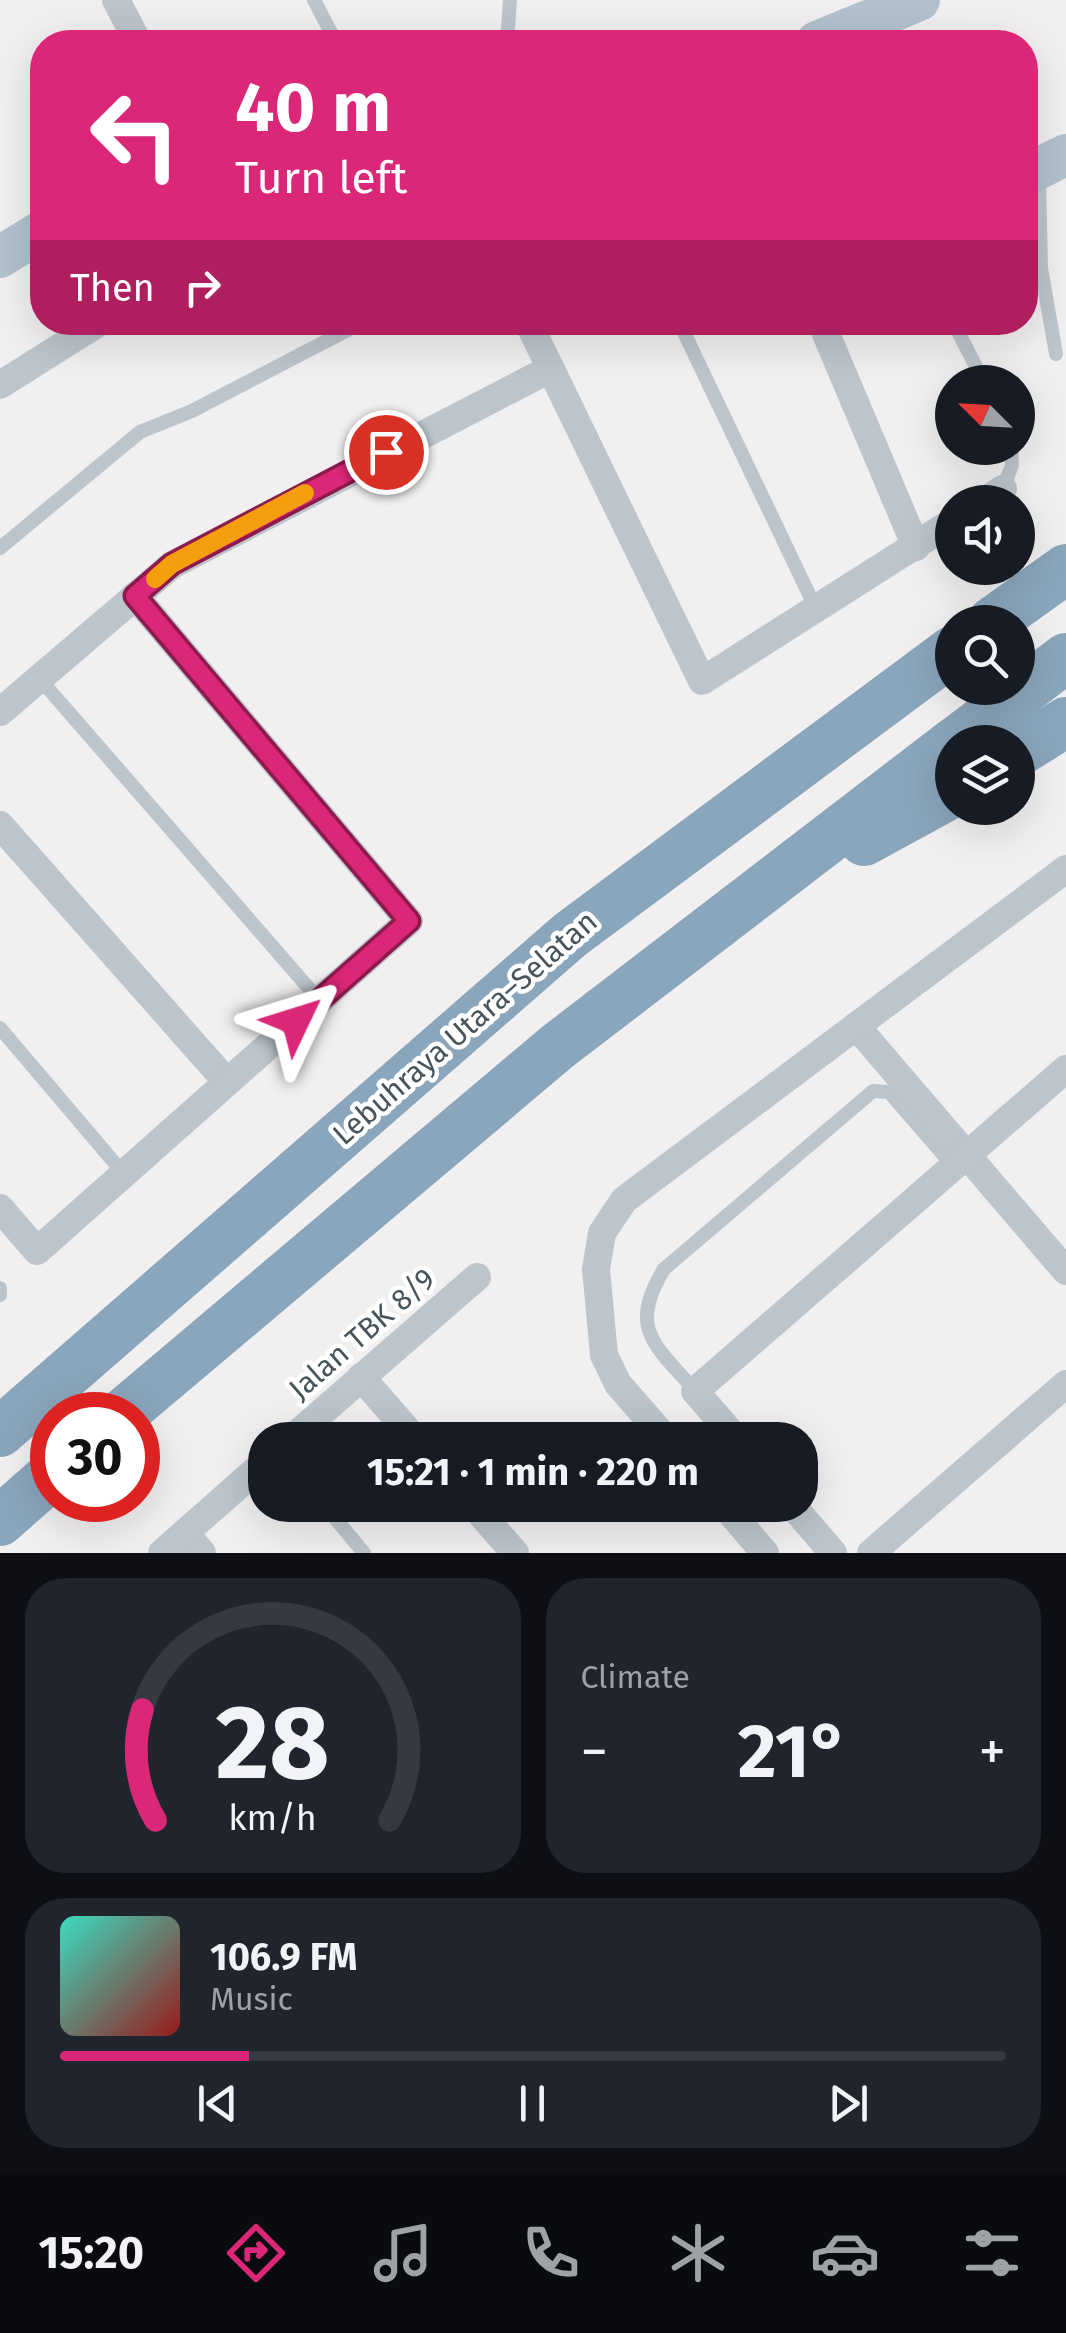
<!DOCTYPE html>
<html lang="en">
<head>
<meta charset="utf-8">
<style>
  :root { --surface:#171b24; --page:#20242c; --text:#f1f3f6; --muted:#9ea1a6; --line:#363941; --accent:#db2777 }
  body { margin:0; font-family:"Fira Sans",sans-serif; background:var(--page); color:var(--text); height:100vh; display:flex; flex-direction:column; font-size:38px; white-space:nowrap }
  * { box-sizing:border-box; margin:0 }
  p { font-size:32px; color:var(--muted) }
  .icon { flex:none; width:55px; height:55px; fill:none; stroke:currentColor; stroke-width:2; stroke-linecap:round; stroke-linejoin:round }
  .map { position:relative; height:1553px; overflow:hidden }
  .side { display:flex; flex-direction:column; gap:25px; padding:25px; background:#0d0f14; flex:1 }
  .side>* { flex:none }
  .top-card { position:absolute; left:30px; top:30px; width:1008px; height:305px; border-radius:40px; box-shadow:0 10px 40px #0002; background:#db2777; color:#fff; overflow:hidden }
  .needle { width:65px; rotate:294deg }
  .fabs { position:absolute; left:935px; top:365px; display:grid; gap:20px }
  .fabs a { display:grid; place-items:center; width:100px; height:100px; border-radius:50%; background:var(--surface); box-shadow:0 10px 40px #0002; font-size:50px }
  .speed { position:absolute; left:30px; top:1392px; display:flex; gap:20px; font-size:50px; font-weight:700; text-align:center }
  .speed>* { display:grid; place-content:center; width:130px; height:130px; border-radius:50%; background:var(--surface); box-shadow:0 10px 40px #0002; line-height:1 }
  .speed .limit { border:15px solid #d22; background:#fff; color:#111 }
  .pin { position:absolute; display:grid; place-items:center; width:85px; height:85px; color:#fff; margin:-42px; border:5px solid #fff; border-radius:50%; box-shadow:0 2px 10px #0007 }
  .me { position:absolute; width:110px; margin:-55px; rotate:49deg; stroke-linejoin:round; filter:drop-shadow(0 0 8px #0008) }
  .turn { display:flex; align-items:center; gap:35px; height:210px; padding:0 40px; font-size:45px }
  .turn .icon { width:130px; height:130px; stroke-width:2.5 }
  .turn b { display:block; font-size:70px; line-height:85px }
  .then { display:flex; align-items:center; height:95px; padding:0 40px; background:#0003; gap:20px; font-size:38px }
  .big { font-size:75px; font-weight:700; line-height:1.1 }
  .side .card { flex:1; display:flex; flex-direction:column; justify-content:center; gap:15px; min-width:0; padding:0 35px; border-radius:40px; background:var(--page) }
  .side .dial { align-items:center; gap:0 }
  .dial svg { height:260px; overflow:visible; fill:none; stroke:var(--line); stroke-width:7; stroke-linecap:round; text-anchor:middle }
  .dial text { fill:var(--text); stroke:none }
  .song { display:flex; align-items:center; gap:30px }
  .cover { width:120px; height:120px; border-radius:15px; background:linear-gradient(135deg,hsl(170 70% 55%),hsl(0 70% 35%)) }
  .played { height:10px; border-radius:5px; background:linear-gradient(90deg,var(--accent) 20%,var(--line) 20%) }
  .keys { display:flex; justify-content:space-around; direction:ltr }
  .heat { display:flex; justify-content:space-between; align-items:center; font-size:55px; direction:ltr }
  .side .tiles { flex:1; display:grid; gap:25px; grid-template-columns:1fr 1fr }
  .card:last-child { grid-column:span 2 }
  .trip { position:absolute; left:248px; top:1422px; width:570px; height:100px; border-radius:40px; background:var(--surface); box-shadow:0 10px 40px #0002; font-weight:700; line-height:100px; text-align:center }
  .dock { display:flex; height:160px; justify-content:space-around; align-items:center; background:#090b0e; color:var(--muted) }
  .dock .icon { width:70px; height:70px }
  .dock .current { color:var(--accent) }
  .dock b { font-size:45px; color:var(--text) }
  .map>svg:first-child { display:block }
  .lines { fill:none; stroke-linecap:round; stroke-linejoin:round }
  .service { stroke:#bcc5cb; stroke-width:14 }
  .minor { stroke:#bcc5cb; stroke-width:28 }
  .primary { stroke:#b1c1cd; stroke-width:42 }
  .motorway { stroke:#8aa6bc; stroke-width:50 }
  .route-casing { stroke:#8e194d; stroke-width:25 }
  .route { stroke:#db2777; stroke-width:18 }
  .slow { stroke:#f59e0b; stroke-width:18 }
  .labels { text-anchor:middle; stroke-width:9; stroke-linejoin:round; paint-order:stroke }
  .street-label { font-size:30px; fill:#48545c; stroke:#fff }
</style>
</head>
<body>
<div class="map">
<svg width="1066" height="1553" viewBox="0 0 1066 1553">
  <rect width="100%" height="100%" fill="#f2eff0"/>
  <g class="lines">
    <!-- service -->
    <g class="service">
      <polyline points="314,0 336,42"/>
      <polyline points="507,42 510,0"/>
      <polyline points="1039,176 1041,268 1056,354"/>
      <polyline points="679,322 817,611"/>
      <polyline points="953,322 984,382"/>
      <polyline points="1003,489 1012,465 1011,448"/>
      <polyline points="0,548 140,432 192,411 363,322"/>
      <polyline points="39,678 320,1001"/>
      <polyline points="0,1028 124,1174"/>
      <polyline points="0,1288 0,1295"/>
      <path d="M695,1391c-39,-46 -68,-61 -31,-122l209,-178 16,1 64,74"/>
      <polyline points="324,1505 364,1553"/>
    </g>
    <!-- minor -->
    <g class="minor">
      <polyline points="116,0 138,42"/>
      <polyline points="528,322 702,681 952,522"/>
      <polyline points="821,322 916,547"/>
      <polyline points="0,385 100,322"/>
      <polyline points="983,502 1003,489"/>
      <polyline points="0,712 172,565 550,369"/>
      <polyline points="0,825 227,1082"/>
      <polyline points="856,1026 1066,1271"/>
      <polyline points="0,1208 37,1251 409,921 135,596"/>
      <polyline points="361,1377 416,1440"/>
      <polyline points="290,1440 477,1277"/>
      <polyline points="667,1440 618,1384 604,1355 596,1269 602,1233 624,1200 1066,869"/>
      <polyline points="737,1440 695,1391 1066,1069"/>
      <polyline points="473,1505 515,1553"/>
      <polyline points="724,1505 765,1553"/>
      <polyline points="792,1505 833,1553"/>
      <polyline points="185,1533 202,1553"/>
      <polyline points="162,1553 265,1462"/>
      <polyline points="871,1553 1066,1384"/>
    </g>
    <!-- primary -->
    <g class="primary">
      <polyline points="817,42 919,0"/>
      <polyline points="1025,175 1066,155"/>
      <polyline points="0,257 42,231"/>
    </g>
    <!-- motorway -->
    <g class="motorway">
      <polyline points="992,622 1066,569"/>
      <polyline points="955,742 1066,658"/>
      <polyline points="1018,752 1066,722"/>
      <polyline points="864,841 952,793"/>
      <polyline points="121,1415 557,1047 952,744"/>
      <polyline points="0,1432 570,935 952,651"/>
      <polyline points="0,1521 52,1475"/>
    </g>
  </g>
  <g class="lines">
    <!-- route casing -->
    <g class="route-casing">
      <polyline id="route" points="296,1021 409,921 135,596 172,564 386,452"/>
    </g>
    <!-- route -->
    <use href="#route" class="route"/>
    <!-- slow -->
    <polyline class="slow" points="155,579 172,564 305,493"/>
  </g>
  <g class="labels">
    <!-- street labels -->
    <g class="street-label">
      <text transform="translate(465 1028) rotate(-41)" y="10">Lebuhraya Utara–Selatan</text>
      <text transform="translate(362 1334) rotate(-41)" y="10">Jalan TBK 8/9</text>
    </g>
  </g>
</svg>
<div class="fabs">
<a><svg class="needle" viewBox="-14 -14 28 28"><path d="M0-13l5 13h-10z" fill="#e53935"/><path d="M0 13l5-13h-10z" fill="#9ea1a6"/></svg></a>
<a><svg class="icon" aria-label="sound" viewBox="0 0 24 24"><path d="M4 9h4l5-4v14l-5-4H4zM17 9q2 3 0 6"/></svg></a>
<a><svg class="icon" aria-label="search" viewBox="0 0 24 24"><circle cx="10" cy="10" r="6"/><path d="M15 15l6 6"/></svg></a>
<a><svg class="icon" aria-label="layers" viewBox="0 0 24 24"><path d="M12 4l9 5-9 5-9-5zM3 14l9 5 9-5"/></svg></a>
</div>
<div class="speed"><div class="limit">30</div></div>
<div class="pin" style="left:386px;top:452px;background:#d93025"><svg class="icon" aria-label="arrive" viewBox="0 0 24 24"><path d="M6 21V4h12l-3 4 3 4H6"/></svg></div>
<svg class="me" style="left:296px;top:1021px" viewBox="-20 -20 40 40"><path d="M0-17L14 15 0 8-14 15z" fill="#db2777" stroke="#fff" stroke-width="4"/></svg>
<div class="trip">15:21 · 1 min · 220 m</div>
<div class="top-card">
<div class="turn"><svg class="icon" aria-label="left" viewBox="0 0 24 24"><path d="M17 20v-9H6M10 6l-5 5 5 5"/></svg><div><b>40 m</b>Turn left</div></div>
<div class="then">Then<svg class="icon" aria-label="right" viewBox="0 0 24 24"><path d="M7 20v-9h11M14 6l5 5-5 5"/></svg></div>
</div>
</div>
<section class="side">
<div class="tiles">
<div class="card dial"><svg viewBox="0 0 100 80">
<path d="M14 69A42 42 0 1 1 86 69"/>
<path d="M14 69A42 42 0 0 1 10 35" stroke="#db2777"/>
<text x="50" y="56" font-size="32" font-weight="700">28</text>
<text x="50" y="72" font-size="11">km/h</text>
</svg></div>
<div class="card"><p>Climate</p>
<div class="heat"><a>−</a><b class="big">21°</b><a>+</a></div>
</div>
<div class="card">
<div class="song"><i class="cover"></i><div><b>106.9 FM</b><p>Music</p></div></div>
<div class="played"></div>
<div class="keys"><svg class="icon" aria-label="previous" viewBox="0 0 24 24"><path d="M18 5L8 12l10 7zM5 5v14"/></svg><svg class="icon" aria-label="pause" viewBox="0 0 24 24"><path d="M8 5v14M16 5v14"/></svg><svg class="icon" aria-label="next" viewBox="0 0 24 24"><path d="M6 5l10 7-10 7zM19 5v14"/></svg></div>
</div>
</div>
</section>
<nav class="dock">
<b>15:20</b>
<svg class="icon current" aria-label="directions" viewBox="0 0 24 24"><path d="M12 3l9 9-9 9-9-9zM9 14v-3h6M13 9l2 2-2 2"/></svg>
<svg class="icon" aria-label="music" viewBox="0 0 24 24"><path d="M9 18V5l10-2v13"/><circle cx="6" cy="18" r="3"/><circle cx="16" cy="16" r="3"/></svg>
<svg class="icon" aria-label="phone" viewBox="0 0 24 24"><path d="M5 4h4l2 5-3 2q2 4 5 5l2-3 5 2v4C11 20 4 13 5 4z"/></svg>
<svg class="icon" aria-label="climate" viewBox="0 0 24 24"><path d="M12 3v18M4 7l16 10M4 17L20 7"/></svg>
<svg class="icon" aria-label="car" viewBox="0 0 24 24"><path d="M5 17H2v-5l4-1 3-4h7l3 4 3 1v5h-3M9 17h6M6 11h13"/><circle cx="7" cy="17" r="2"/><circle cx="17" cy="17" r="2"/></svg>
<svg class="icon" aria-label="filters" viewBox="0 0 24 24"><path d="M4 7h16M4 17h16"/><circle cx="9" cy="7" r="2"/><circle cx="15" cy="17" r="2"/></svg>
</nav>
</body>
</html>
